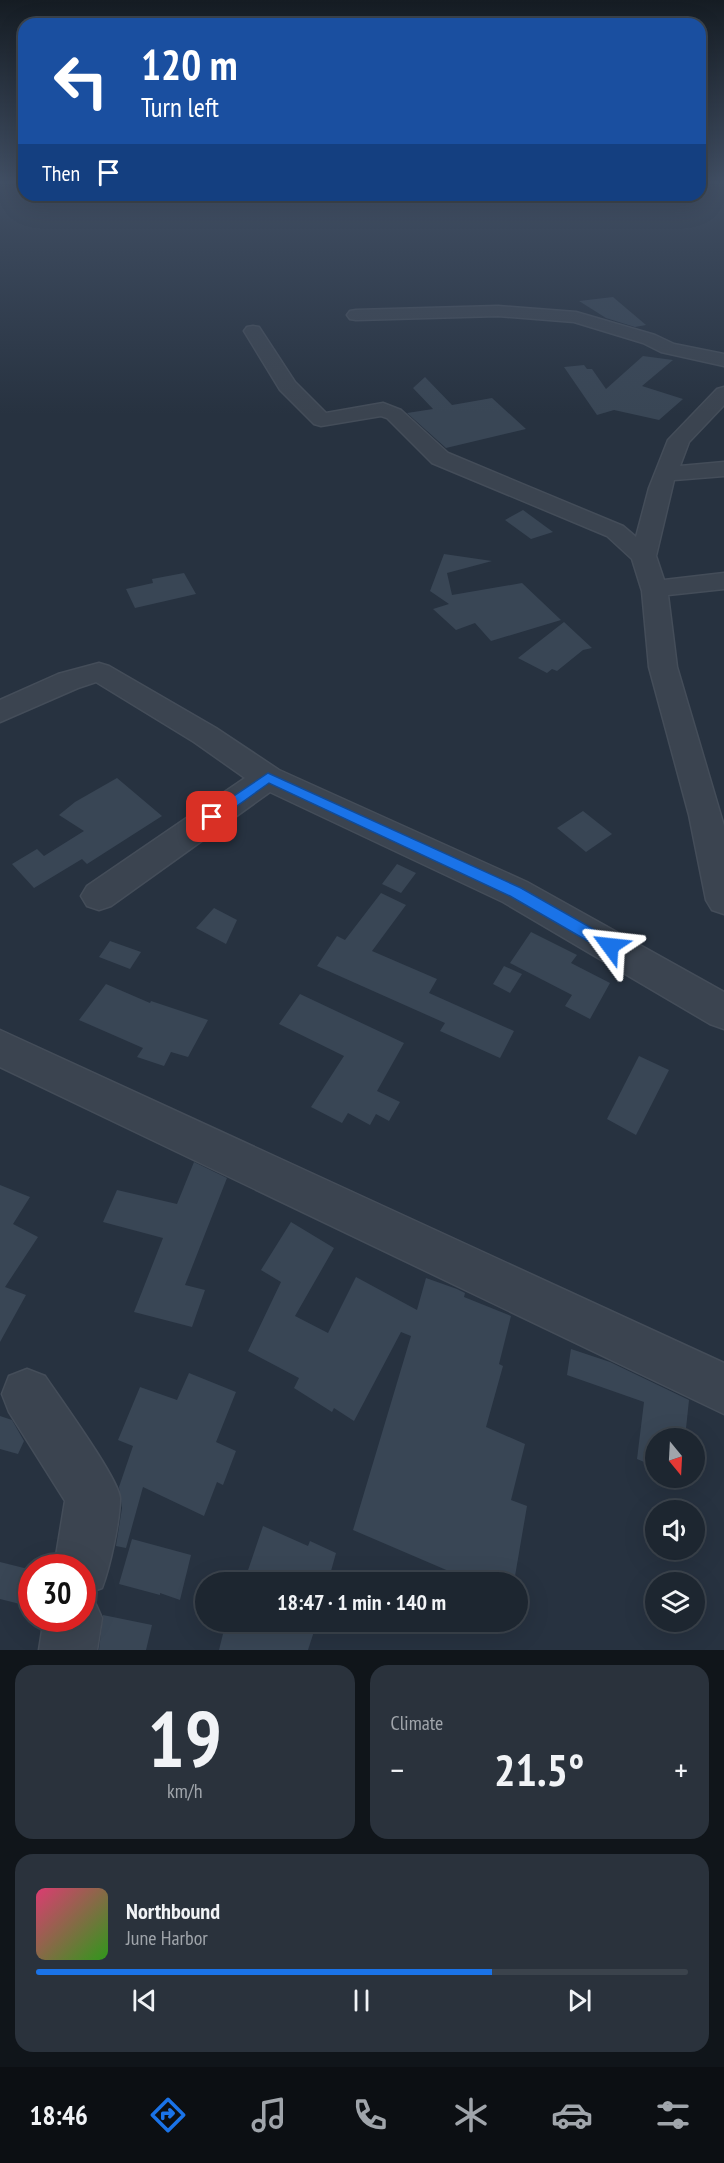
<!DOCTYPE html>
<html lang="en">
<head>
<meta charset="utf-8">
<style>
  :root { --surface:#1d2630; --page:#2a323c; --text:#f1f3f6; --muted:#a0a5ab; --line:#3b434c; --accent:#1a73e8 }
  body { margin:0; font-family:"PT Sans Narrow",sans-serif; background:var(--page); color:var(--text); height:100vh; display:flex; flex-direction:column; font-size:22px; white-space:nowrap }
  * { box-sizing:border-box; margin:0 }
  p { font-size:20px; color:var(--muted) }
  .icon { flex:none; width:33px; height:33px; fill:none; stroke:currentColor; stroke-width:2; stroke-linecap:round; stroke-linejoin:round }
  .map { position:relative; height:1650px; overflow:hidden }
  .drawer { display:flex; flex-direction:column; gap:15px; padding:15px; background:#10151a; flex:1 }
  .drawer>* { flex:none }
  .banner { position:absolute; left:18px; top:18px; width:688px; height:183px; border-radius:18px; box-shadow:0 6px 24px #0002,0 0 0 2px var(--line); background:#1a4fa0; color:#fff; overflow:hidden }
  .needle { width:39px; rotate:162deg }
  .buttons { position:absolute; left:645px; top:1428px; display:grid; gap:12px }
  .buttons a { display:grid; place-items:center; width:60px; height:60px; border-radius:50%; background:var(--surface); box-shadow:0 6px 24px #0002,0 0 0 2px var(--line); font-size:30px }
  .speed { position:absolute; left:18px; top:1554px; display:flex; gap:12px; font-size:30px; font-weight:700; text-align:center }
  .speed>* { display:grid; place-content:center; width:78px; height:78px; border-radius:50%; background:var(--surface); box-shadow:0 6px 24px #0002,0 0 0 2px var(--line); line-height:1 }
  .speed .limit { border:9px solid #d22; background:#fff; color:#111 }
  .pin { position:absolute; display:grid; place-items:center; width:51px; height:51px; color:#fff; margin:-26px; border-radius:12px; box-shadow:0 3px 9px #0006 }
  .me { position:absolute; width:66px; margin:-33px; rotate:300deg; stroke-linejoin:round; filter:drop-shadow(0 0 4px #0008) }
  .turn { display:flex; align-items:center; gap:21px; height:126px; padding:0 24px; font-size:27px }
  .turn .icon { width:78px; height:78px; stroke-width:2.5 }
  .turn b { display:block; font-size:42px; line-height:51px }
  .then { display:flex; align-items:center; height:57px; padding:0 24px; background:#0003; gap:12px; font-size:22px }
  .big { font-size:45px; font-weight:700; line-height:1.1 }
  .drawer .tile { flex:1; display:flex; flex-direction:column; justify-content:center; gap:9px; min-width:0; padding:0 21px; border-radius:18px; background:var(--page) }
  .drawer .dial { align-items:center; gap:0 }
  .dial b { font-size:78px; line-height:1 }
  .song { display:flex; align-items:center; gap:18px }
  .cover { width:72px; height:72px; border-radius:9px; background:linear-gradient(135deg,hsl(340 70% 55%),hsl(110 70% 35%)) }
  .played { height:6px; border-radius:3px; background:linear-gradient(90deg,var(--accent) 70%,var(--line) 70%) }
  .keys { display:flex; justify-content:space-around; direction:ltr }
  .heat { display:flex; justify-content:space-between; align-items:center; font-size:33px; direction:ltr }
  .drawer .tiles { flex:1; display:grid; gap:15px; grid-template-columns:1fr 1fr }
  .tile:last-child { grid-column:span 2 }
  .trip { position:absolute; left:195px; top:1572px; width:333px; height:60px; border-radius:30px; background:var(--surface); box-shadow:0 6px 24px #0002,0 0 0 2px var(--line); font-weight:700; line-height:60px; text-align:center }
  .tabs { display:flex; height:96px; justify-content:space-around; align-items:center; background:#0c0f13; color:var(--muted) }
  .tabs .icon { width:42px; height:42px }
  .tabs .active { color:var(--accent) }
  .tabs b { font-size:27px; color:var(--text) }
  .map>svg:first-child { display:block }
  .building { fill:#394655 }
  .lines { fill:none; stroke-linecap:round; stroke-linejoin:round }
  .minor-casing { stroke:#444d59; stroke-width:3 }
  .minor { fill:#3b4450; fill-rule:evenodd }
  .route { fill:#1a73e8; stroke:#114b97; stroke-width:1.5 }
</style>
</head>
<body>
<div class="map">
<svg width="724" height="1650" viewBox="0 0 724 1650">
  <rect width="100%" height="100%" fill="#273240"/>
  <!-- building -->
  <g class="building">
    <polygon points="613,297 646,325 635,327 606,318 579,301"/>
    <polygon points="643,356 673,360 642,386 683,399 659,420 614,410 597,415 564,367 584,365 587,369 592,369 606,389"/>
    <polygon points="425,377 452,405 492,398 526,429 446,448 407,413 433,409 413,388"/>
    <polygon points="523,510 553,532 531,539 505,520"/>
    <polygon points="444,554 492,561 447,573 452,595 522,583 561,620 491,641 475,623 456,630 433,609 449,604 430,591"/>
    <polygon points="184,573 196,594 135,608 126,589 153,583 152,579"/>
    <polygon points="564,622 592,648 583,650 557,671 552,669 547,673 518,658"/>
    <polygon points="117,778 162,816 87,864 82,859 34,888 12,864 37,849 44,856 84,831 59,815 75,802"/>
    <polygon points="583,811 612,834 586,852 557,828"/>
    <polygon points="397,864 416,873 401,893 382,884"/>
    <polygon points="381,893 406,905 372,951 437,979 429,993 514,1031 500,1058 440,1031 445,1023 317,966 337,936 345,940"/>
    <polygon points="214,908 237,920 226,944 196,928"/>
    <polygon points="531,932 577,955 571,963 610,983 590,1019 565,1006 572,995 510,963"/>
    <polygon points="110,941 141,952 130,969 99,957"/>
    <polygon points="504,966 522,974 510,993 493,984"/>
    <polygon points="106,984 150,1003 151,1001 208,1020 188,1057 171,1052 164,1066 137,1057 143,1048 79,1020"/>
    <polygon points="300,994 404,1043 377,1091 400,1102 389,1121 376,1114 370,1125 348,1113 342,1123 311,1107 344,1056 279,1024"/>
    <polygon points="639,1056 669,1070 636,1135 607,1119"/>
    <polygon points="194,1162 227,1178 185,1285 205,1290 192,1327 134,1312 163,1238 103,1222 117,1190 177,1204"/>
    <polygon points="0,1185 30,1197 13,1224 38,1237 5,1287 26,1295 0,1342"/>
    <polygon points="291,1222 334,1248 295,1316 328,1333 356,1277 417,1310 426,1278 457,1289 465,1293 464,1297 511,1316 499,1364 503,1366 486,1427 525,1444 511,1500 527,1506 514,1582 449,1582 451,1572 353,1530 411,1336 401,1332 354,1421 334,1408 332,1412 294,1388 299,1378 248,1351 281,1282 261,1270"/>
    <polygon points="571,1349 610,1362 689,1400 685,1438 656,1438 656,1467 637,1459 644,1402 567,1375"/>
    <polygon points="189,1373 236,1392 216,1442 236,1451 223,1485 217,1482 204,1516 143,1487 126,1548 116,1546 122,1508 119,1487 133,1446 118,1440 140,1387 177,1400"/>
    <polygon points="0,1416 12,1420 24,1441 18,1454 0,1449"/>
    <polygon points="263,1526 308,1546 310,1541 336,1553 328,1582 244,1582"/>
    <polygon points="132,1539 191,1555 180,1600 160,1593 160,1595 119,1584"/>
    <polygon points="0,1562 32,1570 32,1607 0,1599"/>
    <polygon points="103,1615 152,1625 146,1650 99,1650"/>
    <polygon points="226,1622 317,1622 308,1650 219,1650"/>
  </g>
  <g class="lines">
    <!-- minor casing -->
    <g class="minor-casing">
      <g id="minor">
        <polygon points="498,306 576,312 655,335 674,344 724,354 724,366 661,352 643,343 574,322 498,316 356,320 350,319 347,315 350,311 356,310"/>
        <polygon points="253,326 259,327 295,382 326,413 383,403 401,410 448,453 623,526 636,537 649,488 668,440 717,389 724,387 724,405 689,442 680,466 724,462 724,476 674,480 656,556 664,580 724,573 724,589 668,595 677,667 724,826 724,914 712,910 706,900 689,815 649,667 642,591 632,559 607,536 432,463 387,418 381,416 321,426 314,424 280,390 244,331 247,327"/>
        <polygon points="99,663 109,666 216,728 279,770 527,882 724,992 724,1029 710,1024 503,902 270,792 111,906 99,910 87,906 81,896 87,886 245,778 194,742 96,682 78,688 0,722 0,700 58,674"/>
        <polygon points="0,1030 724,1363 724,1414 0,1067"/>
        <path d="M27,1369l18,7c14,21 74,103 75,122 0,23 -10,69 -18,90l-17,6 8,4 9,20 -5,32h-58l5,-32h38v-50h-28l11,-67 -56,-89 -7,-18 7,-18z"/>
      </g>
    </g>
    <!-- minor -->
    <use href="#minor" class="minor"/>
  </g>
  <!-- sky -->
  <linearGradient id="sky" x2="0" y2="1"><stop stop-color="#151c23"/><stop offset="0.44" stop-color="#414f64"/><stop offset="1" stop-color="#414f64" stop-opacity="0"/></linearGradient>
  <rect width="724" height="414" fill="url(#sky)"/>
  <!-- route -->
  <polygon class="route" points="268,773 521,888 616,942 618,946 616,951 610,953 605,951 510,896 269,783 216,821 207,821 205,817 207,814"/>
</svg>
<div class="buttons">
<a><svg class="needle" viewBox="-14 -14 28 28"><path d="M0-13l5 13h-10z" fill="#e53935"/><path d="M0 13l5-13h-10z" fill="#a0a5ab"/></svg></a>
<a><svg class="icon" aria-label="sound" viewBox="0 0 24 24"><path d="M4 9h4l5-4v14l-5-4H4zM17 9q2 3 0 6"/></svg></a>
<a><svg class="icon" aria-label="layers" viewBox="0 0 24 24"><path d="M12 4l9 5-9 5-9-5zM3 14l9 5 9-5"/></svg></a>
</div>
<div class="speed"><div class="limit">30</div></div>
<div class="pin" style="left:212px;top:817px;background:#d93025"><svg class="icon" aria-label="arrive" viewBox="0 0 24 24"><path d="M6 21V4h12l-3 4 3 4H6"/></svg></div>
<svg class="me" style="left:610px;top:946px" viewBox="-20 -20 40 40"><path d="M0-17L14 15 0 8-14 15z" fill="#1a73e8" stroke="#fff" stroke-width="4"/></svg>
<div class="trip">18:47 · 1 min · 140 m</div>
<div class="banner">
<div class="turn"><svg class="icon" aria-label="left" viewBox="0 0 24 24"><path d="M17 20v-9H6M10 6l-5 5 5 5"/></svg><div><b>120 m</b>Turn left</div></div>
<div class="then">Then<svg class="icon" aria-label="arrive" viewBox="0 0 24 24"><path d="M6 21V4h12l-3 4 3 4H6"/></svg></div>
</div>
</div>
<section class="drawer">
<div class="tiles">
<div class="tile dial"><b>19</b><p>km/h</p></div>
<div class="tile"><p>Climate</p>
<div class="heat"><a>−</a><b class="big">21.5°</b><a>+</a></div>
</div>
<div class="tile">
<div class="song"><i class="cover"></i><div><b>Northbound</b><p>June Harbor</p></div></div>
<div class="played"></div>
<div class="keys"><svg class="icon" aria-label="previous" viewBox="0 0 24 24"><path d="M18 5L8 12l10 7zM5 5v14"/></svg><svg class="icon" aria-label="pause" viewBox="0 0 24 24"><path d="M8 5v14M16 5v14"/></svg><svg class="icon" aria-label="next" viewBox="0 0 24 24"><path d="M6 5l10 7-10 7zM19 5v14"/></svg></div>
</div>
</div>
</section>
<nav class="tabs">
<b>18:46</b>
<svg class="icon active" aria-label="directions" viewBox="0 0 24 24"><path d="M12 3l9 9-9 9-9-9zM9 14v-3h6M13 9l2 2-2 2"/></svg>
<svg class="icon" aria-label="music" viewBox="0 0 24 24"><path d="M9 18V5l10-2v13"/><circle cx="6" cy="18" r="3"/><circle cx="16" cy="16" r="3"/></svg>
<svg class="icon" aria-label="phone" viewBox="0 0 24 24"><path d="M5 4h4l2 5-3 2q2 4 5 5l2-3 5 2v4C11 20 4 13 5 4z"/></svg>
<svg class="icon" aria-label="climate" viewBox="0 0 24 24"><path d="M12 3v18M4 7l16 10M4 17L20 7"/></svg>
<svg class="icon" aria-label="car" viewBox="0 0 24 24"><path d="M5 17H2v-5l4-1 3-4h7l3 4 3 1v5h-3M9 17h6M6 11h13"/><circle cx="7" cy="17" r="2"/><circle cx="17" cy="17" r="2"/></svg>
<svg class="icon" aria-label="filters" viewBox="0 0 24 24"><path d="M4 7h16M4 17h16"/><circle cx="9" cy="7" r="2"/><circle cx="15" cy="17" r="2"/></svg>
</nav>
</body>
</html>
